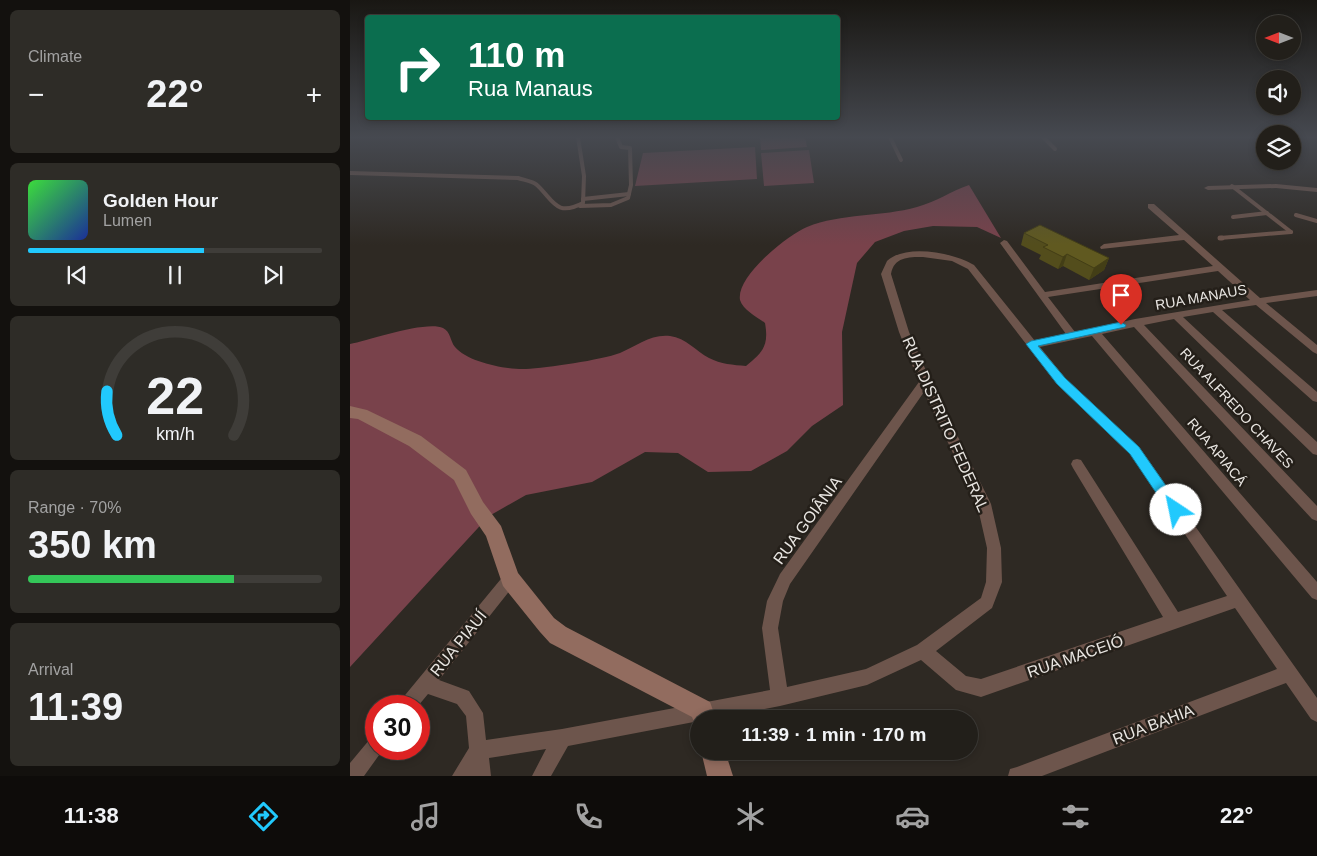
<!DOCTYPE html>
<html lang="en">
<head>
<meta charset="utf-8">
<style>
  :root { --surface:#221f1a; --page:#2e2c27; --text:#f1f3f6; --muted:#a2a2a2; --line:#3f3d39; --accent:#21c9fd }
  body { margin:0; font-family:Helvetica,sans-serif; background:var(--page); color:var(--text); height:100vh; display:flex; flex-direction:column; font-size:19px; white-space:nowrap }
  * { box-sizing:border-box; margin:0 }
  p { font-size:16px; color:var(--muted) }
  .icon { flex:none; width:28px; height:28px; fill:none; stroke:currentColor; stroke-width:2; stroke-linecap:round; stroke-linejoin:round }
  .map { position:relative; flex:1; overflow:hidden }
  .details { display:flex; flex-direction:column; gap:10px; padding:10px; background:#13110e; width:350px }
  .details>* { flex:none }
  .hud { position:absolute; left:15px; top:15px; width:475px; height:105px; border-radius:5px; box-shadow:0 2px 8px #0003,0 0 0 1px var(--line); background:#0b6e4f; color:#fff; overflow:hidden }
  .needle { width:32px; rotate:270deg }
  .fabs { position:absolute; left:906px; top:15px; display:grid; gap:10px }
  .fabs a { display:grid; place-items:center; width:45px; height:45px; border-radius:50%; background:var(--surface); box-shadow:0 2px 8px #0003,0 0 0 1px var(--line); font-size:25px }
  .speed { position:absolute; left:15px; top:695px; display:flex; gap:10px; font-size:25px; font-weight:700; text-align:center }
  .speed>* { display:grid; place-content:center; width:65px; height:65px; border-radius:50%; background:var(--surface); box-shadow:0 2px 8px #0003,0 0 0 1px var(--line); line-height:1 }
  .speed .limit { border:8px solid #d22; background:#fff; color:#111 }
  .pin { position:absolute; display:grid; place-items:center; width:42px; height:42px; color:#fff; margin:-51px -21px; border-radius:50% 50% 50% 0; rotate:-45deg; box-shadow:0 0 5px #0007 }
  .pin .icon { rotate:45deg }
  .me { position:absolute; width:55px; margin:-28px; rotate:326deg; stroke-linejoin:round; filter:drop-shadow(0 0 4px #0008) }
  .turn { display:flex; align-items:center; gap:18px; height:105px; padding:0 20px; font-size:22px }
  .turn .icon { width:65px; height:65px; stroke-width:2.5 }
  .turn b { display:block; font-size:35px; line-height:42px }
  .big { font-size:38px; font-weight:700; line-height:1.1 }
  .details .widget { flex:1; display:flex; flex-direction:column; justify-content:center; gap:8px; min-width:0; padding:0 18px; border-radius:8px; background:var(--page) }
  .details .dial { align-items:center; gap:0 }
  .dial svg { height:130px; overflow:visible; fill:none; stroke:var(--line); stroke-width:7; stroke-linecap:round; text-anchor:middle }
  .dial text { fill:var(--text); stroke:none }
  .song { display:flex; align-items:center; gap:15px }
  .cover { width:60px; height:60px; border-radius:8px; background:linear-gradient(135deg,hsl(120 70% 55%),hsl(230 70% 35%)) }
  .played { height:5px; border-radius:2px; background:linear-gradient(90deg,var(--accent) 60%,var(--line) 60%) }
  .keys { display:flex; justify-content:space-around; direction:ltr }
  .heat { display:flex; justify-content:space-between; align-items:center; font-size:28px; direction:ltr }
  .charge { height:8px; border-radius:4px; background:linear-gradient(90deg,#34c759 70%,var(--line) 0) }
  .trip { position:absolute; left:340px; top:710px; width:288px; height:50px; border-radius:25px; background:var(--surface); box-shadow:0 2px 8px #0003,0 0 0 1px var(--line); font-weight:700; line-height:50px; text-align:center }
  .tab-bar { display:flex; height:80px; justify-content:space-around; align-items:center; background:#0e0c0a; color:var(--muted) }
  .tab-bar .icon { width:35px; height:35px }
  .tab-bar .active { color:var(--accent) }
  .tab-bar b { font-size:22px; color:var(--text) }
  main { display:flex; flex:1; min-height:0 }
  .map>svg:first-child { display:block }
  .green { fill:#744149 }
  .forest { fill:#79424b }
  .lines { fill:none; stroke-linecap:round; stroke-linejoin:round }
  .lane-far1 { stroke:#6d554c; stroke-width:4 }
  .lane { stroke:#6d554c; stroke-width:5 }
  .street { fill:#6d554c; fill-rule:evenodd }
  .secondary { fill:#926c5f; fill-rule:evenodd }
  .wall { fill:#534d1c }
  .shaded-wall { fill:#433e16 }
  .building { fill:#605920; stroke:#433e16 }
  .route { fill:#21c9fd; stroke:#1583a4 }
  .labels { text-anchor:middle; stroke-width:5; stroke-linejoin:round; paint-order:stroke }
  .street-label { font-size:14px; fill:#e9e6e2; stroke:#241f19 }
  .near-street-label { font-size:16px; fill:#e9e6e2; stroke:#241f19 }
</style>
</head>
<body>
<main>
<section class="details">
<div class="widget"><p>Climate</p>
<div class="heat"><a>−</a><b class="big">22°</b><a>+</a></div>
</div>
<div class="widget">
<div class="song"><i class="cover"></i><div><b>Golden Hour</b><p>Lumen</p></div></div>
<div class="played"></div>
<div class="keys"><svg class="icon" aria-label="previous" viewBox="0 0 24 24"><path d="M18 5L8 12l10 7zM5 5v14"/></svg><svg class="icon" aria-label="pause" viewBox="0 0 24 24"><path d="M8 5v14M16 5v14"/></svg><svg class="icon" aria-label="next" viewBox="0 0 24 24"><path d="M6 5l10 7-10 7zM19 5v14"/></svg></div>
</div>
<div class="widget dial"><svg viewBox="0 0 100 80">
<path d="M14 69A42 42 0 1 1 86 69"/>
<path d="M14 69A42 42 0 0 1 8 42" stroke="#21c9fd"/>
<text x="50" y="56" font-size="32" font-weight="700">22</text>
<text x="50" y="72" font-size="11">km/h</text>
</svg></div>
<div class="widget"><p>Range · 70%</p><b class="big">350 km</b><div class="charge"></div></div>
<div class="widget"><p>Arrival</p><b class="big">11:39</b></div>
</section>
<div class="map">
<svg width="967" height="776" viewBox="0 0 967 776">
  <rect width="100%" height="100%" fill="#2e2923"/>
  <!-- green -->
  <g class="green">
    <polygon points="410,137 455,137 457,147 411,150"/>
    <polygon points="405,147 407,179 285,186 293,153"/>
    <polygon points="459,150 464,183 414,186 411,153"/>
  </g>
  <!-- forest -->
  <path class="forest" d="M619,185l32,53 -24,-11 -44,-1 -29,5 -29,11 -18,21 -15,69 1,73 -31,21 -25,25 -36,20 -43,1 -30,-19 -33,-1 -53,30 -66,13 -37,21 -139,151v-323c19,-4 77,-24 93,-16 8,4 7,13 12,19 12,15 52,23 71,22 21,-1 75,-9 94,-16 17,-7 30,-19 50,-17 16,2 26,15 39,22 12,6 24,7 37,8 17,-14 23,-20 19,-43 -8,-6 -22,-13 -25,-23 -4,-24 48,-65 67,-73 34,-14 75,-10 110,-20 19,-5 34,-16 52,-22z"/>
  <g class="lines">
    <!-- lane-far1 -->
    <g class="lane-far1">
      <polyline points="540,137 551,160"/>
      <polyline points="693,137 705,149"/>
      <path d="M0,173l168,5c6,2 15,3 19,7 17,16 19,32 46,18l1,-27 -6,-39"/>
      <polyline points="882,186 941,232"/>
      <polyline points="233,199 279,194"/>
      <polyline points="230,206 261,205 278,198 281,185 280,148 271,147 267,137"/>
      <polyline points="946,215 967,221"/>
      <polyline points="883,217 917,213"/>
      <polyline points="870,238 941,232"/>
    </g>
    <!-- lane -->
    <polyline class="lane" points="870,238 872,238"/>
    <!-- street -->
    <g class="street">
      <polygon points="926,184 967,188 967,192 926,188 858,190 854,188 858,186"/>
      <path d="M798,204h6l106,94 57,-8v6l-51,7 51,42v9l-4,-2 -57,-47 -34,5 95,82v10l-4,-1 -100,-89 -30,5 134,125v13l-4,-1 -139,-135 -30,6 173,181v15l-5,-2 -178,-192 -32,7 215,248v18l-5,-2 -220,-262 -52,11 25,31 74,69 178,251v24l-6,-3 -25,-36 -244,93h-34l2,-7 7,-2 260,-98 -42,-61 -254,89 -25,-7 -35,-30 -54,25 -87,21 -69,13h-12v2l-131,25 -17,30h-19l14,-27 -57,9 2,18h-39l17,-28 -3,-32 -9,-12 -29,-10 -10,12h-20l3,-6 104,-126 5,-2 5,2 2,5 -2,5 -76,96 30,11 14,22 3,27 76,-11 208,-39 -8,-62 5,-27 13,-27 139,-192 -20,-50 -18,-58 6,-13c19,-18 67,-8 87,4l61,76 31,-7 -66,-91 4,-3 3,1 38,51 168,-26 -29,-26 -83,9 -1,-2 4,-3 75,-9 -31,-27zM573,257l29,4 16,8 89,115 74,71 96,141 -49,16 -97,-152 -4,-1 -4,1 -2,4 2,4 90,149 -182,62 -15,-3 -30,-25 56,-43 10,-26 -1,-34 -10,-44 -60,-122 -22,-50 -18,-58c3,-17 17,-17 32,-17zM868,271l32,29 -115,19 -60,13 -27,-35zM574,392l53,112 10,44 -1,34 -5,16 -64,47 -51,24 -79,18 -9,-59 5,-27 7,-17z"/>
      <polygon points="26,736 26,749 34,749 32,751 14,776 0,776 0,763 20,739"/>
    </g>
    <!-- secondary -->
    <g class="secondary">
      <polygon points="0,406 17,410 71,436 116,470 133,502 151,526 168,573 204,618 216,627 360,702 366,719 349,719 349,729 346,727 342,717 200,643 190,632 153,586 136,536 121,514 104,480 59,446 8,419 0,418"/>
      <polygon points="351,751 375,751 383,776 357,776"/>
    </g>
  </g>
  <!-- wall -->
  <polygon class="wall" points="674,233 759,258 754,270 739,280 713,266 708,269 689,259 691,255 671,245"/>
  <!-- shaded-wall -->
  <g class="shaded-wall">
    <polygon points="717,254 713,266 708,269 713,257"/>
    <polygon points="759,258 754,270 739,280 744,268"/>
  </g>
  <!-- building -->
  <polygon class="building" points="690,225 759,258 744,268 717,254 713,257 693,247 698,245 674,233"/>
  <!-- sky -->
  <linearGradient id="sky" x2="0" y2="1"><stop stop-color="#191713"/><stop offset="0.56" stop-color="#464950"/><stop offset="1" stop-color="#464950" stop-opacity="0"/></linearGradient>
  <rect width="967" height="245" fill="url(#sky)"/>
  <!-- route -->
  <polygon class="route" points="771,322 776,325 775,327 688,346 715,378 789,447 830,506 832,510 830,515 826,517 821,515 780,454 707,384 676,344 681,341"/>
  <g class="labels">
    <!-- street labels -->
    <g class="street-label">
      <text transform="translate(851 297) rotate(-10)" y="5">RUA MANAUS</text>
      <text transform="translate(887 408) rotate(47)" y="5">RUA ALFREDO CHAVES</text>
      <text transform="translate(867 452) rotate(50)" y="5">RUA APIACÁ</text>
    </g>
    <!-- near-street labels -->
    <g class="near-street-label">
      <text transform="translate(596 424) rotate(66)" y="6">RUA DISTRITO FEDERAL</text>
      <text transform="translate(457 520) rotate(-54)" y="6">RUA GOIÂNIA</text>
      <text transform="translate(108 643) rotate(-51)" y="6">RUA PIAUÍ</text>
      <text transform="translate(725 656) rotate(-19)" y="6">RUA MACEIÓ</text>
      <text transform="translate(803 724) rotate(-21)" y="6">RUA BAHIA</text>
    </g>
  </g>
</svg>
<div class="fabs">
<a><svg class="needle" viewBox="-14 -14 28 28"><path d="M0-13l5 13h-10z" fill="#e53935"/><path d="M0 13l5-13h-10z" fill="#a2a2a2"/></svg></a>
<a><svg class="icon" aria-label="sound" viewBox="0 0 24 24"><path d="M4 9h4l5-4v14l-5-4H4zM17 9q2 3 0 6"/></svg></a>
<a><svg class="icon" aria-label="layers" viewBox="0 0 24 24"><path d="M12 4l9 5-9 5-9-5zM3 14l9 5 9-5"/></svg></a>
</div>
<div class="speed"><div class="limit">30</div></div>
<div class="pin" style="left:771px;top:325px;background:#d93025"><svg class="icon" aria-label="arrive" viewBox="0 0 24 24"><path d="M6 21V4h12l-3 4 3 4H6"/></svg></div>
<svg class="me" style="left:826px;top:510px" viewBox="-20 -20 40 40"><circle r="19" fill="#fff"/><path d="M0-13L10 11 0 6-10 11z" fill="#21c9fd"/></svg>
<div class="trip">11:39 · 1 min · 170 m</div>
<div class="hud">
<div class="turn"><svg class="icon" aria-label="right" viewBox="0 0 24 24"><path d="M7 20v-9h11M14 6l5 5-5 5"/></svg><div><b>110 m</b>Rua Manaus</div></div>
</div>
</div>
</main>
<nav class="tab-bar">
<b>11:38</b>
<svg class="icon active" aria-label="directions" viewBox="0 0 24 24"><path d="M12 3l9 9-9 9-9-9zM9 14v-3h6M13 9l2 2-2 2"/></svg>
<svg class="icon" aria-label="music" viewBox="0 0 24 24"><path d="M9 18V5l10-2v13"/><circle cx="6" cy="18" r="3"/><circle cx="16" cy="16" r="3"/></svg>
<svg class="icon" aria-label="phone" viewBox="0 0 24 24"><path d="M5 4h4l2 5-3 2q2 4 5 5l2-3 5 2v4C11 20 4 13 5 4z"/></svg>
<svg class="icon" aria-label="climate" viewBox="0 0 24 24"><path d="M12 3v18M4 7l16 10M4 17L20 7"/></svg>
<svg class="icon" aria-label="car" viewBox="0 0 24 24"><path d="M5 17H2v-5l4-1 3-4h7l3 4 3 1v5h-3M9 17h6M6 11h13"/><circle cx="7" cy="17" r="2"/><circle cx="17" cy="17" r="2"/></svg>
<svg class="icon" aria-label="filters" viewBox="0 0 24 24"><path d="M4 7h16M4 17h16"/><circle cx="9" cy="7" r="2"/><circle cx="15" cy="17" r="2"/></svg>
<b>22°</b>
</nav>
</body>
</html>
